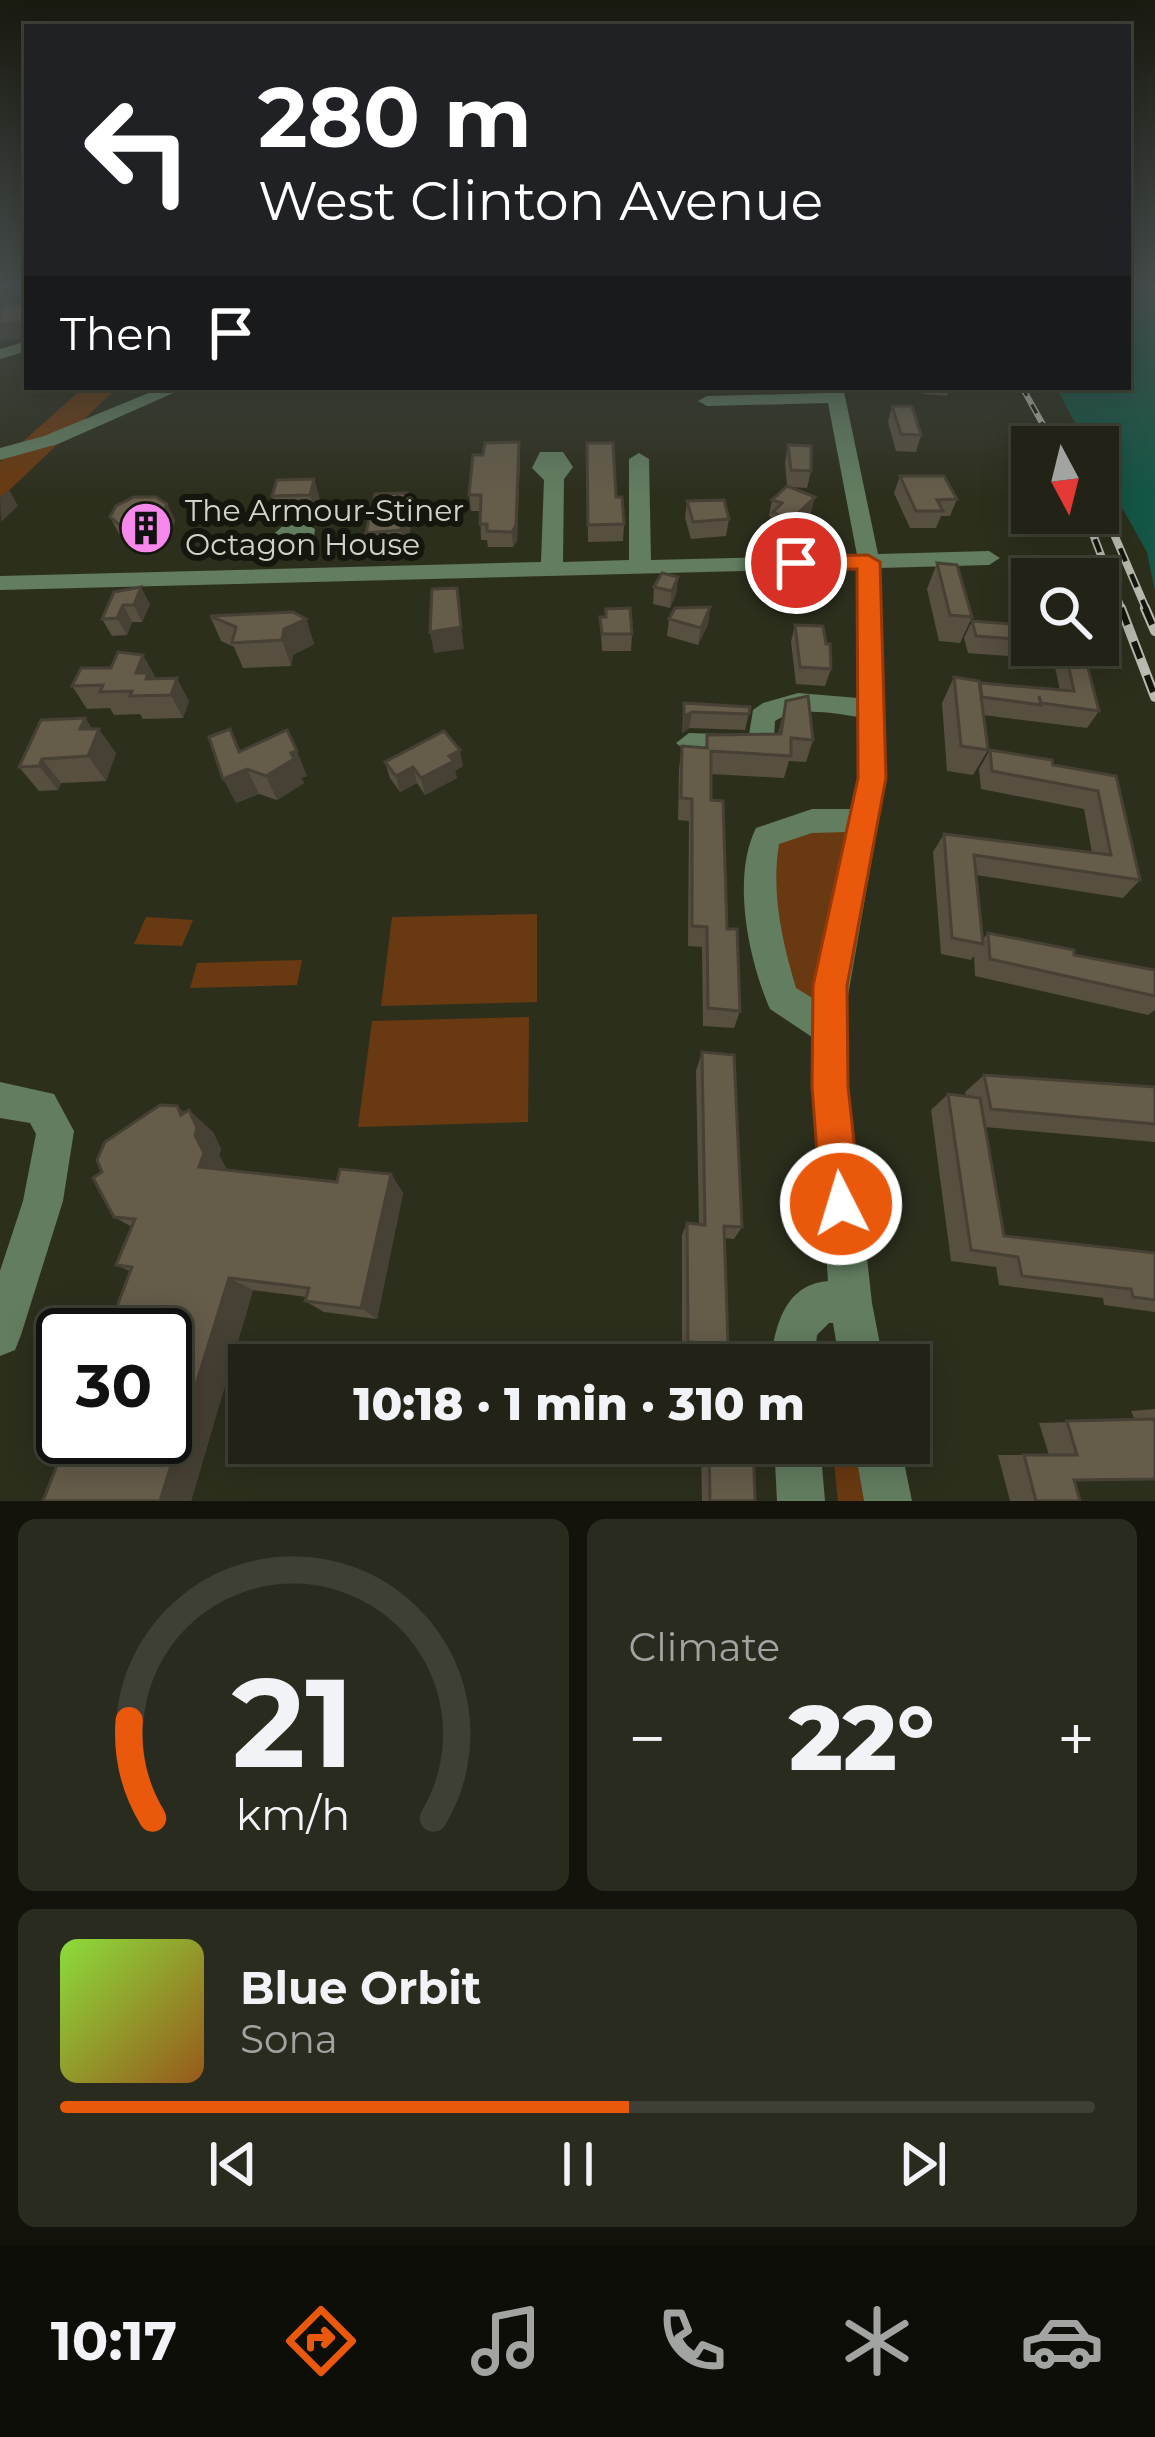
<!DOCTYPE html>
<html lang="en">
<head>
<meta charset="utf-8">
<style>
  :root { --surface:#222316; --page:#2a2b1f; --text:#f1f3f6; --muted:#a2a4a1; --line:#3f4035; --accent:#ea580c }
  body { margin:0; font-family:Montserrat,sans-serif; background:var(--page); color:var(--text); height:100vh; display:flex; flex-direction:column; font-size:45px; white-space:nowrap }
  * { box-sizing:border-box; margin:0 }
  p { font-size:39px; color:var(--muted) }
  .icon { flex:none; width:66px; height:66px; fill:none; stroke:currentColor; stroke-width:2; stroke-linecap:round; stroke-linejoin:round }
  .map { position:relative; height:1501px; overflow:hidden }
  .side { display:flex; flex-direction:column; gap:18px; padding:18px; background:#13130c; flex:1 }
  .side>* { flex:none }
  .hud { position:absolute; left:24px; top:24px; width:1107px; height:366px; border-radius:0px; box-shadow:0 6px 30px #0003,0 0 0 3px var(--line); background:#202124; color:#fff; overflow:hidden }
  .needle { width:78px; rotate:173deg }
  .controls { position:absolute; left:1011px; top:426px; display:grid; gap:24px }
  .controls a { display:grid; place-items:center; width:108px; height:108px; border-radius:0px; background:var(--surface); box-shadow:0 6px 30px #0003,0 0 0 3px var(--line); font-size:60px }
  .speed { position:absolute; left:36px; top:1308px; display:flex; gap:24px; font-size:60px; font-weight:700; text-align:center }
  .speed>* { display:grid; place-content:center; width:156px; height:156px; border-radius:50%; background:var(--surface); box-shadow:0 6px 30px #0003,0 0 0 3px var(--line); line-height:1 }
  .speed .limit { border:6px solid #111; border-radius:18px; background:#fff; color:#111 }
  .pin { position:absolute; display:grid; place-items:center; width:102px; height:102px; color:#fff; margin:-51px; border:6px solid #fff; border-radius:50%; box-shadow:0 3px 12px #0007 }
  .me { position:absolute; width:132px; margin:-66px; rotate:355deg; stroke-linejoin:round; filter:drop-shadow(0 0 9px #0008) }
  .turn { display:flex; align-items:center; gap:42px; height:252px; padding:0 36px; font-size:54px }
  .turn .icon { width:156px; height:156px; stroke-width:2.5 }
  .turn b { display:block; font-size:84px; line-height:102px }
  .then { display:flex; align-items:center; height:114px; padding:0 36px; background:#0003; gap:24px; font-size:45px }
  .big { font-size:90px; font-weight:800; line-height:1.1 }
  .side .card { flex:1; display:flex; flex-direction:column; justify-content:center; gap:18px; min-width:0; padding:0 42px; border-radius:18px; background:var(--page) }
  .side .dial { align-items:center; gap:0 }
  .dial svg { height:312px; overflow:visible; fill:none; stroke:var(--line); stroke-width:7; stroke-linecap:round; text-anchor:middle }
  .dial text { fill:var(--text); stroke:none }
  .song { display:flex; align-items:center; gap:36px }
  .cover { width:144px; height:144px; border-radius:18px; background:linear-gradient(135deg,hsl(90 70% 55%),hsl(30 70% 35%)) }
  .played { height:12px; border-radius:6px; background:linear-gradient(90deg,var(--accent) 55%,var(--line) 55%) }
  .keys { display:flex; justify-content:space-around; direction:ltr }
  .heat { display:flex; justify-content:space-between; align-items:center; font-size:66px; direction:ltr }
  .side .tiles { flex:1; display:grid; gap:18px; grid-template-columns:1fr 1fr }
  .card:last-child { grid-column:span 2 }
  .trip { position:absolute; left:228px; top:1344px; width:702px; height:120px; border-radius:0px; background:var(--surface); box-shadow:0 6px 30px #0003,0 0 0 3px var(--line); font-weight:800; line-height:120px; text-align:center }
  .menu { display:flex; height:192px; justify-content:space-around; align-items:center; background:#0e0e09; color:var(--muted) }
  .menu .icon { width:84px; height:84px }
  .menu .current { color:var(--accent) }
  .menu b { font-size:54px; color:var(--text) }
  .map>svg:first-child { display:block }
  .green { fill:#693a11 }
  .water { fill:#145746 }
  .lines { fill:none; stroke-linecap:round; stroke-linejoin:round }
  .minor { fill:#627d60; fill-rule:evenodd }
  .rail-far2-casing { stroke:#b9bbaf; stroke-width:6 }
  .rail-far1-casing { stroke:#b9bbaf; stroke-width:8 }
  .rail-casing { stroke:#b9bbaf; stroke-width:10 }
  .rail-far2 { stroke:#15170e; stroke-width:3; stroke-dasharray:10; stroke-linecap:butt }
  .rail-far1 { stroke:#15170e; stroke-width:4.5; stroke-dasharray:14; stroke-linecap:butt }
  .rail { stroke:#15170e; stroke-width:6; stroke-dasharray:18; stroke-linecap:butt }
  .wall { fill:#574f40 }
  .shaded-wall { fill:#474034 }
  .building { fill:#655c4a; stroke:#474034; stroke-width:3 }
  .route { fill:#ea580c; stroke:#983908; stroke-width:3 }
  .labels { text-anchor:middle; stroke-width:12; stroke-linejoin:round; paint-order:stroke }
  .far-poi-label { font-size:30px; fill:#d2d4c9; stroke:#15170e; text-anchor:start }
</style>
</head>
<body>
<div class="map">
<svg width="1155" height="1501" viewBox="0 0 1155 1501">
  <rect width="100%" height="100%" fill="#2d2f1d"/>
  <!-- green -->
  <g class="green">
    <polygon points="84,387 118,387 0,499 0,462"/>
    <polygon points="848,828 813,996 811,1001 792,998 770,877 778,841 810,830"/>
    <polygon points="537,914 537,1002 381,1006 392,917"/>
    <polygon points="146,917 193,920 182,946 134,944"/>
    <polygon points="302,960 297,985 190,988 197,963"/>
    <polygon points="529,1017 528,1122 358,1127 372,1021"/>
    <polygon points="832,1443 855,1443 864,1501 838,1501"/>
  </g>
  <!-- water -->
  <polygon class="water" points="1128,285 1155,285 1155,591 1147,552 1098,465 1098,447 1088,447 1056,387 1128,387"/>
  <g class="lines">
    <!-- minor -->
    <g class="minor">
      <polygon points="27,341 27,351 0,359 0,349"/>
      <polygon points="163,387 187,387 58,444 0,460 0,448 44,436"/>
      <path d="M825,387h18l35,167 111,-3 11,7 -11,7 -109,3 6,210 -40,229 2,80 24,216 12,62h-44l-7,-42h-4l-12,12 -3,30h-44c5,-37 13,-80 58,-84l-16,-244 -42,-28c-21,-48 -39,-131 -14,-181l56,-19h40l6,-31v-61c-27,-4 -59,-11 -83,4l-2,32 -10,3 -74,-3 -13,-10 13,-10 60,2 4,-25 10,-7 35,-10 60,5v-130l-858,22v-14l541,-14 3,-82 -12,-12 8,-16h23l10,15 -9,12 -1,83 66,-2v-101l10,-6 10,6 2,101 206,-5 -29,-152 -121,3 -9,-5 9,-5 120,-3zM847,832l-33,167 -18,-11c-14,-47 -25,-95 -17,-144l33,-11z"/>
      <polygon points="304,523 315,529 312,553 296,553 293,538 277,547 266,541 285,524"/>
      <polygon points="0,1082 54,1094 74,1131 63,1201 21,1335 15,1350 0,1356 0,1271 23,1201 36,1134 30,1123 0,1118"/>
      <polygon points="774,1443 820,1443 825,1501 777,1501"/>
      <polygon points="854,1443 900,1443 912,1501 864,1501"/>
    </g>
    <!-- rail-far2 casing -->
    <g class="rail-far2-casing">
      <polyline id="rail-far2" points="1022,387 1046,430"/>
    </g>
    <!-- rail-far1 casing -->
    <g class="rail-far1-casing">
      <g id="rail-far1">
        <polyline points="1045,427 1056,447"/>
        <polyline points="1098,497 1147,611"/>
        <polyline points="1085,513 1122,611"/>
      </g>
    </g>
    <!-- rail casing -->
    <g class="rail-casing">
      <g id="rail">
        <polyline points="1121,608 1155,697"/>
        <polyline points="1145,608 1155,631"/>
      </g>
    </g>
    <!-- rail-far2 -->
    <use href="#rail-far2" class="rail-far2"/>
    <!-- rail-far1 -->
    <use href="#rail-far1" class="rail-far1"/>
    <!-- rail -->
    <use href="#rail" class="rail"/>
  </g>
  <!-- wall -->
  <g class="wall">
    <polygon points="27,304 27,337 0,341"/>
    <polygon points="926,387 950,387 947,396 924,394"/>
    <polygon points="892,406 921,435 916,452 896,451 888,422"/>
    <polygon points="587,443 616,497 624,524 623,541 588,542"/>
    <polygon points="788,445 811,471 807,488 791,487 811,513 787,537 769,529 772,518 769,516 772,500 787,486 785,462"/>
    <polygon points="483,455 520,458 517,541 513,547 488,547 487,540 481,540 480,511 471,511 469,495"/>
    <polygon points="900,476 957,499 950,516 941,516 936,528 910,528 894,493"/>
    <polygon points="314,479 321,504 317,520 280,521 272,496"/>
    <polygon points="687,501 729,519 726,536 691,539 685,518"/>
    <polygon points="167,504 175,521 169,533 152,542 130,542 119,534 110,517"/>
    <polygon points="412,518 406,555 372,558 366,533"/>
    <polygon points="937,563 972,617 960,643 939,641 927,589"/>
    <polygon points="805,569 823,587 818,604 785,608 781,589 785,572 804,572"/>
    <polygon points="678,577 676,594 670,608 653,604 654,587"/>
    <polygon points="114,592 150,604 142,622 132,622 127,635 112,636 102,619"/>
    <polygon points="710,607 708,624 698,645 667,636 669,619"/>
    <polygon points="210,616 306,619 314,644 293,655 291,666 243,668 234,647 221,641"/>
    <polygon points="600,617 605,617 632,634 631,651 602,651"/>
    <polygon points="972,621 1025,630 1032,628 1032,645 1082,645 1099,711 1087,728 983,715 988,750 973,775 947,771 942,703 954,677 979,683 1060,690 1054,663 1020,659 1020,657 968,653 964,638"/>
    <polygon points="795,625 831,669 825,686 796,684 791,642"/>
    <polygon points="156,678 189,701 183,718 143,719 140,714 114,715 110,708 87,709 72,686"/>
    <polygon points="786,701 813,740 806,762 789,761 784,778 711,774 711,800 727,929 740,1011 734,1028 703,1026 702,947 688,946 689,821 678,820 679,769 682,746 705,748 707,735 778,735"/>
    <polygon points="684,703 750,707 745,730 689,728 682,733"/>
    <polygon points="85,718 92,729 116,753 106,781 61,783 58,790 39,791 19,767"/>
    <polygon points="230,729 241,752 307,776 301,778 304,783 277,800 259,794 236,803"/>
    <polygon points="990,750 1053,765 1116,776 1140,880 1123,898 976,875 983,939 988,933 1074,955 1155,970 1155,1010 1148,1015 975,976 974,956 971,960 941,954 933,852 944,834 1092,853 1084,809 981,789 979,769"/>
    <polygon points="385,762 463,766 455,771 457,778 425,795 417,783 400,792 390,778"/>
    <polygon points="702,1052 742,1227 734,1239 724,1238 728,1345 750,1365 700,1365 700,1349 682,1348 682,1235 687,1223 699,1224 696,1071"/>
    <polygon points="984,1075 1155,1087 1155,1142 985,1127 1004,1236 1155,1253 1155,1312 1104,1305 1103,1298 999,1285 996,1267 951,1261 931,1110 948,1094 966,1097 965,1092"/>
    <polygon points="185,1112 213,1132 221,1149 219,1155 227,1170 337,1182 391,1174 403,1193 377,1319 324,1312 305,1301 307,1297 253,1290 191,1501 43,1501 130,1271 116,1265 132,1227 114,1217"/>
    <polygon points="1155,1409 1155,1479 1074,1480 1080,1501 1010,1501 998,1455 1049,1455 1039,1423 1135,1420 1131,1411"/>
    <polygon points="701,1443 753,1443 755,1501 702,1501"/>
  </g>
  <!-- shaded-wall -->
  <g class="shaded-wall">
    <polygon points="18,321 26,337 0,341 0,324"/>
    <polygon points="519,442 517,541 513,547 512,532"/>
    <polygon points="314,479 321,504 317,520 310,495"/>
    <polygon points="9,489 18,506 1,522 0,497"/>
    <polygon points="407,493 412,518 406,555 401,530"/>
    <polygon points="815,497 811,513 787,537 791,520"/>
    <polygon points="167,504 175,521 169,533 152,542 144,525"/>
    <polygon points="678,577 676,594 670,608 672,591"/>
    <polygon points="141,587 150,604 142,622 134,605"/>
    <polygon points="457,588 464,649 434,653 430,632"/>
    <polygon points="123,605 132,622 127,635 117,618"/>
    <polygon points="710,607 708,624 698,645 701,628"/>
    <polygon points="306,619 314,644 293,655 291,666 282,640 284,629"/>
    <polygon points="143,655 156,678 154,683 136,673"/>
    <polygon points="177,678 189,701 183,718 171,695"/>
    <polygon points="692,712 689,728 682,733 684,716"/>
    <polygon points="85,718 97,736 99,729 116,753 106,781 88,756 80,729"/>
    <polygon points="460,750 463,766 455,771 457,778 425,795 421,778 449,756"/>
    <polygon points="297,751 307,776 301,778 304,783 277,800 266,776 291,753"/>
    <polygon points="42,759 61,783 58,790 39,766"/>
    <polygon points="413,767 417,783 400,792 396,776"/>
    <polygon points="247,769 259,794 236,803 223,779"/>
    <polygon points="177,1106 194,1120 189,1110 213,1132 221,1149 219,1155 227,1172 199,1167"/>
    <polygon points="391,1174 403,1193 377,1319 361,1308"/>
    <polygon points="229,1278 253,1290 191,1501 160,1501"/>
  </g>
  <!-- building -->
  <g class="building">
    <polygon points="5,304 27,304 27,322 0,324 0,309"/>
    <polygon points="892,406 912,406 921,435 901,434"/>
    <polygon points="519,442 516,525 512,532 487,531 487,524 480,524 481,495 469,495 473,455 483,455 485,443"/>
    <polygon points="587,443 613,443 616,497 622,497 624,524 588,525"/>
    <polygon points="788,445 811,446 811,471 791,470"/>
    <polygon points="900,476 944,476 957,499 937,500 943,511 916,511"/>
    <polygon points="314,479 310,495 272,496 277,480"/>
    <polygon points="787,486 815,497 791,520 773,512 782,503 772,500"/>
    <polygon points="407,493 401,530 366,533 375,494"/>
    <polygon points="134,497 156,497 167,504 161,516 144,525 121,526 110,517 116,506"/>
    <polygon points="724,500 729,519 693,522 687,501"/>
    <polygon points="937,563 957,565 972,617 950,615"/>
    <polygon points="805,569 820,569 823,587 789,591 785,572 806,572"/>
    <polygon points="662,573 678,577 672,591 654,587"/>
    <polygon points="141,587 134,605 123,605 117,618 102,619 114,592"/>
    <polygon points="457,588 461,627 430,632 432,589"/>
    <polygon points="710,607 701,628 669,619 675,608"/>
    <polygon points="630,608 632,634 602,634 600,617 606,617 606,609"/>
    <polygon points="293,612 306,619 284,629 282,640 232,643 236,627 210,616"/>
    <polygon points="972,621 1024,625 1029,640 976,636"/>
    <polygon points="795,625 823,626 826,644 830,644 831,669 800,667"/>
    <polygon points="1027,627 1032,628 1032,643 1029,642"/>
    <polygon points="1057,645 1082,645 1099,711 1041,703 1039,696 1041,705 982,697 980,683 1074,691 1064,646"/>
    <polygon points="118,652 143,655 136,673 148,673 146,679 177,678 171,695 130,696 132,691 100,692 103,685 72,686 81,668 111,668"/>
    <polygon points="954,677 979,681 988,750 961,746"/>
    <polygon points="808,696 813,740 791,738 791,756 711,751 711,800 723,801 727,929 737,929 740,1011 708,1008 707,927 692,926 692,799 681,798 682,746 707,748 707,735 781,734 786,701"/>
    <polygon points="684,703 750,707 749,714 692,712 684,716"/>
    <polygon points="85,718 80,729 99,729 88,756 42,759 39,766 19,767 41,720"/>
    <polygon points="230,729 239,752 287,730 297,751 291,753 294,759 266,776 247,769 223,779 209,737"/>
    <polygon points="444,731 460,750 449,756 454,761 421,778 413,767 396,776 385,762"/>
    <polygon points="990,750 1052,760 1053,765 1116,776 1140,880 974,855 983,944 952,938 944,834 1111,855 1098,791 992,771"/>
    <polygon points="988,933 1074,950 1074,955 1155,970 1155,996 990,959"/>
    <polygon points="702,1052 734,1055 742,1227 724,1226 728,1345 749,1347 750,1365 708,1365 707,1343 688,1342 687,1223 705,1225"/>
    <polygon points="984,1075 1155,1087 1155,1124 991,1109"/>
    <polygon points="948,1094 980,1098 1004,1236 1155,1253 1155,1300 1133,1297 1131,1289 1022,1276 1018,1257 971,1250"/>
    <polygon points="160,1105 177,1106 181,1115 189,1110 197,1128 195,1135 204,1153 199,1167 337,1182 340,1169 391,1174 361,1308 305,1301 309,1288 229,1278 160,1501 43,1501 68,1437 165,1437 165,1335 106,1335 132,1267 116,1265 135,1219 114,1217 93,1178 102,1172 97,1160 105,1142"/>
    <polygon points="1155,1419 1155,1479 1074,1480 1080,1501 1036,1501 1024,1455 1077,1455 1067,1421"/>
    <polygon points="709,1443 753,1443 755,1501 710,1501"/>
  </g>
  <!-- sky -->
  <linearGradient id="sky" x2="0" y2="1"><stop stop-color="#191a10"/><stop offset="0.58" stop-color="#464d4c"/><stop offset="1" stop-color="#464d4c" stop-opacity="0"/></linearGradient>
  <rect width="1155" height="495" fill="url(#sky)"/>
  <!-- route -->
  <polygon class="route" points="868,555 880,562 886,778 847,986 848,1087 861,1204 855,1218 841,1224 827,1218 821,1204 812,1087 813,986 858,778 857,569 796,570 785,563 796,556"/>
  <!-- icons -->
  <defs>
    <g id="building-disc" transform="scale(2.7)"><circle r="9.5" fill="#f788eb" stroke="#15170e"/><path d="M-4-6H4V6H1V3H-1V6H-4ZM-2.5-4.3h1.7v1.8h-1.7ZM.8-4.3h1.7v1.8H.8ZM-2.5-1h1.7V.8h-1.7ZM.8-1h1.7V.8H.8Z" fill="#111"/></g>
  </defs>
  <g fill-rule="evenodd">
    <use href="#building-disc" x="146" y="528"/>
  </g>
  <g class="labels">
    <!-- far-poi labels -->
    <g class="far-poi-label">
      <text x="185" y="521">The Armour-Stiner<tspan x="185" dy="34">Octagon House</tspan></text>
    </g>
  </g>
</svg>
<div class="controls">
<a><svg class="needle" viewBox="-14 -14 28 28"><path d="M0-13l5 13h-10z" fill="#e53935"/><path d="M0 13l5-13h-10z" fill="#a2a4a1"/></svg></a>
<a><svg class="icon" aria-label="search" viewBox="0 0 24 24"><circle cx="10" cy="10" r="6"/><path d="M15 15l6 6"/></svg></a>
</div>
<div class="speed"><div class="limit">30</div></div>
<div class="pin" style="left:796px;top:563px;background:#d93025"><svg class="icon" aria-label="arrive" viewBox="0 0 24 24"><path d="M6 21V4h12l-3 4 3 4H6"/></svg></div>
<svg class="me" style="left:841px;top:1204px" viewBox="-20 -20 40 40"><circle r="17" fill="#ea580c" stroke="#fff" stroke-width="3"/><path d="M0-11L8 9 0 5-8 9z" fill="#fff"/></svg>
<div class="trip">10:18 · 1 min · 310 m</div>
<div class="hud">
<div class="turn"><svg class="icon" aria-label="left" viewBox="0 0 24 24"><path d="M17 20v-9H6M10 6l-5 5 5 5"/></svg><div><b>280 m</b>West Clinton Avenue</div></div>
<div class="then">Then<svg class="icon" aria-label="arrive" viewBox="0 0 24 24"><path d="M6 21V4h12l-3 4 3 4H6"/></svg></div>
</div>
</div>
<section class="side">
<div class="tiles">
<div class="card dial"><svg viewBox="0 0 100 80">
<path d="M14 69A42 42 0 1 1 86 69"/>
<path d="M14 69A42 42 0 0 1 8 44" stroke="#ea580c"/>
<text x="50" y="56" font-size="32" font-weight="700">21</text>
<text x="50" y="72" font-size="11">km/h</text>
</svg></div>
<div class="card"><p>Climate</p>
<div class="heat"><a>−</a><b class="big">22°</b><a>+</a></div>
</div>
<div class="card">
<div class="song"><i class="cover"></i><div><b>Blue Orbit</b><p>Sona</p></div></div>
<div class="played"></div>
<div class="keys"><svg class="icon" aria-label="previous" viewBox="0 0 24 24"><path d="M18 5L8 12l10 7zM5 5v14"/></svg><svg class="icon" aria-label="pause" viewBox="0 0 24 24"><path d="M8 5v14M16 5v14"/></svg><svg class="icon" aria-label="next" viewBox="0 0 24 24"><path d="M6 5l10 7-10 7zM19 5v14"/></svg></div>
</div>
</div>
</section>
<nav class="menu">
<b>10:17</b>
<svg class="icon current" aria-label="directions" viewBox="0 0 24 24"><path d="M12 3l9 9-9 9-9-9zM9 14v-3h6M13 9l2 2-2 2"/></svg>
<svg class="icon" aria-label="music" viewBox="0 0 24 24"><path d="M9 18V5l10-2v13"/><circle cx="6" cy="18" r="3"/><circle cx="16" cy="16" r="3"/></svg>
<svg class="icon" aria-label="phone" viewBox="0 0 24 24"><path d="M5 4h4l2 5-3 2q2 4 5 5l2-3 5 2v4C11 20 4 13 5 4z"/></svg>
<svg class="icon" aria-label="climate" viewBox="0 0 24 24"><path d="M12 3v18M4 7l16 10M4 17L20 7"/></svg>
<svg class="icon" aria-label="car" viewBox="0 0 24 24"><path d="M5 17H2v-5l4-1 3-4h7l3 4 3 1v5h-3M9 17h6M6 11h13"/><circle cx="7" cy="17" r="2"/><circle cx="17" cy="17" r="2"/></svg>
</nav>
</body>
</html>
